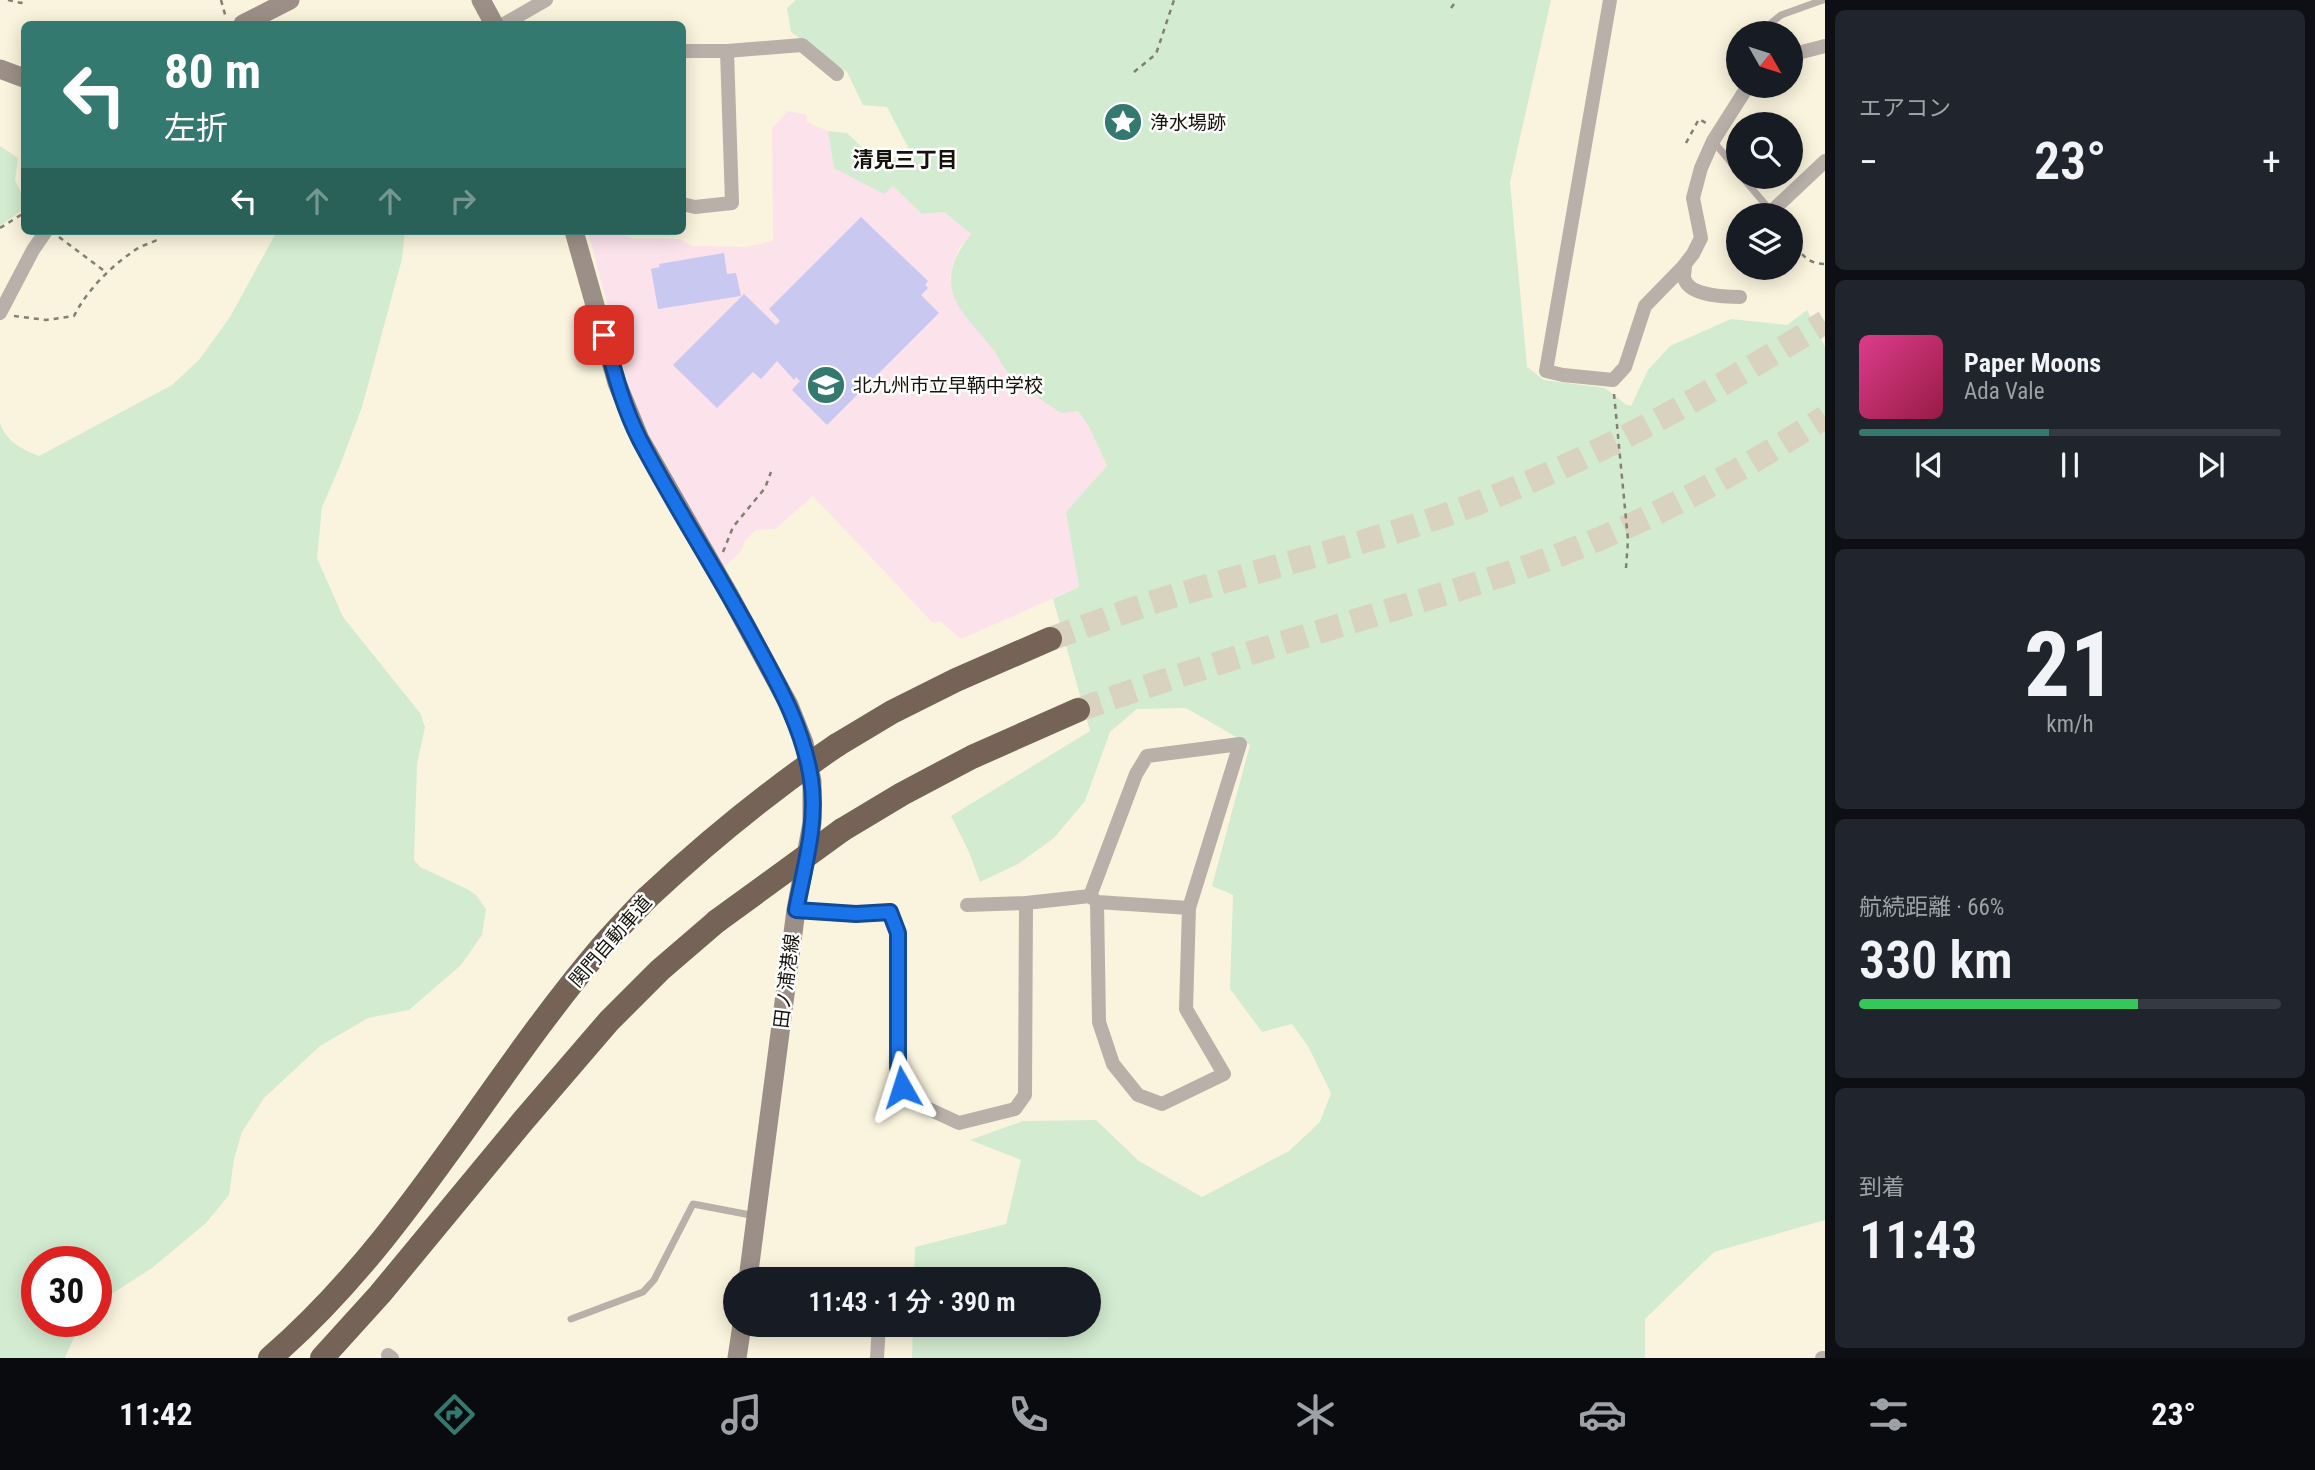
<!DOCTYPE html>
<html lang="ja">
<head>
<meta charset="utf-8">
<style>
  :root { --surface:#171b24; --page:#20242c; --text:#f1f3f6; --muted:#9ea1a6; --line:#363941; --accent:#34796f }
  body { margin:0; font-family:"Roboto Condensed","Noto Sans JP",sans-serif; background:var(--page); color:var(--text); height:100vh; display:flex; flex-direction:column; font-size:26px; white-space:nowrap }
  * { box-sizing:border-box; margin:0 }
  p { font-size:23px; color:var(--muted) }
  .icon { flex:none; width:38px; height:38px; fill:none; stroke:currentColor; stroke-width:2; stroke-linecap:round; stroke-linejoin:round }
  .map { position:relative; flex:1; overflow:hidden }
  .side { display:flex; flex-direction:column; gap:10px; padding:10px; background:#0d0f14; width:490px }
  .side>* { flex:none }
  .top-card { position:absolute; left:21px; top:21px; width:665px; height:214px; border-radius:10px; box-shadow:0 4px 18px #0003; background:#34796f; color:#fff; overflow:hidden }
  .needle { width:46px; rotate:129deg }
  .tools { position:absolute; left:1726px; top:21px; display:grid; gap:14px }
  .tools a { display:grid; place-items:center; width:77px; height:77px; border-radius:50%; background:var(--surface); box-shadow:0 4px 18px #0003; font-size:35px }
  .speed { position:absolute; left:21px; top:1246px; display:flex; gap:14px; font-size:35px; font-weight:700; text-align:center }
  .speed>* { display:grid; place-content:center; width:91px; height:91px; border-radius:50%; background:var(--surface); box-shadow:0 4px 18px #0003; line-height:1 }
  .speed .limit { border:10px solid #d22; background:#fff; color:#111 }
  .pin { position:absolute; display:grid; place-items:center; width:60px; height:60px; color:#fff; margin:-30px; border-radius:14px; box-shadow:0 4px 10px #0006 }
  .me { position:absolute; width:77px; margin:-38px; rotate:354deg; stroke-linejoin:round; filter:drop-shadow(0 0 5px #0008) }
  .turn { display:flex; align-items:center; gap:24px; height:147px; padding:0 28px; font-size:32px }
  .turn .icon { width:91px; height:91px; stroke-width:2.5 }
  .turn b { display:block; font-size:49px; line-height:60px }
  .lanes { display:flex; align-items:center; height:66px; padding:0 28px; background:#0003; justify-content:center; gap:35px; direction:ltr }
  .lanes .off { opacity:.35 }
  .big { font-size:52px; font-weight:600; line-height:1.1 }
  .side .card { flex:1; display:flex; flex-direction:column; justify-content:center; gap:10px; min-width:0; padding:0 24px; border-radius:10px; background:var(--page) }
  .side .dial { align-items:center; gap:0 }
  .dial b { font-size:91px; line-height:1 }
  .song { display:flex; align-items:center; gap:21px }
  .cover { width:84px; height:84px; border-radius:10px; background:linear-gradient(135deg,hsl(330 70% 55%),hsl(340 70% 35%)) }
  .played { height:7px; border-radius:4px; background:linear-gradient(90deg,var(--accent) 45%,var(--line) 45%) }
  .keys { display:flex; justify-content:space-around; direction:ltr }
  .heat { display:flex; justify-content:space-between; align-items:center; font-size:38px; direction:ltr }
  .charge { height:10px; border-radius:5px; background:linear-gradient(90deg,#34c759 66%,var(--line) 0) }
  .trip { position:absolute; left:723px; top:1267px; width:378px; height:70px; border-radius:35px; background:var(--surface); box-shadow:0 4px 18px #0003; font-weight:600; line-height:70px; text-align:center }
  .tab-bar { display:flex; height:112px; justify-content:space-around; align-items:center; background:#090b0e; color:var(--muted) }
  .tab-bar .icon { width:49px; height:49px }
  .tab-bar .on { color:var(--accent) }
  .tab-bar b { font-size:32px; color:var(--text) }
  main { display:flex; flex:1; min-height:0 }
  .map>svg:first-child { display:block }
  .education { fill:#fbe2eb }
  .green { fill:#d3ebd1 }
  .building { fill:#c9c8f0 }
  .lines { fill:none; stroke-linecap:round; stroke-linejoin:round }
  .motorway-tunnel { stroke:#d8d2be; stroke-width:24; stroke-dasharray:24 12; stroke-linecap:butt }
  .path { stroke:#837f71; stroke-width:2.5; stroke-dasharray:5 5; stroke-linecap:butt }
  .service { stroke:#b9b0aa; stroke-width:7 }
  .minor { stroke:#b9b0aa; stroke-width:14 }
  .secondary { stroke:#9c8f87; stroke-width:19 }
  .motorway { stroke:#756358; stroke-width:24 }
  .motorway-bridge { stroke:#756358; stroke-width:24 }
  .route-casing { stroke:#114b97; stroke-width:18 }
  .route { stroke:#1a73e8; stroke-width:12 }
  .labels { text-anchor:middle; stroke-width:5; stroke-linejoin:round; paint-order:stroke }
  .poi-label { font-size:19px; fill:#14120b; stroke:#fff; text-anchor:start }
  .street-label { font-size:19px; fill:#14120b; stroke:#fff }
  .neighbourhood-label { font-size:21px; font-weight:bold; fill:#14120b; stroke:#fff }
</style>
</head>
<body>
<main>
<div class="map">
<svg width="1825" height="1358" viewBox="0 0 1825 1358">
  <rect width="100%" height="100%" fill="#faf4de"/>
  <!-- education -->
  <polygon class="education" points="788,111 807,115 807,122 828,131 834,168 893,186 922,214 944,212 972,235 960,247 953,262 950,279 952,293 962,310 993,349 1009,375 1077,410 1088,425 1107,467 1066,512 1079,587 961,639 941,622 933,623 813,496 775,529 756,530 745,541 742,550 724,567 651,439 631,395 588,231 608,231 634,239 679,239 693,246 745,247 773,241 772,128"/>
  <!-- green -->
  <g class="green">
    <path d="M796,0h755l-41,182 17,185 17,13 61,8 20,16 6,2 17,-36 22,-24 61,-27 56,6 20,-15 18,37v873l-111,32 -69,67v39h-733l1,-33h175v-46h-174l1,-32 91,-23 15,-64 -51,-20 53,-19 73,-1 43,41 63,36 87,-46 31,-29 11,-29 -23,-47 -16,-22 -30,8 -32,-43 3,-94 -21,-9 38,-141 -64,-37 -49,1 -27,23 -25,69 -31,37 -36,26 -38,18 -11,-30 -18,-36 139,-85 -37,-132 26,-12 -13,-75 41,-46 -19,-41 -10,-14 -17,2c-15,-11 -40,-25 -52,-39 -6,-6 -10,-16 -15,-23 -15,-22 -45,-44 -43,-73 1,-19 10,-30 20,-44l-27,-22 -22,2 -29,-28 -9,8 -50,-26 -6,-37 19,2 36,34 25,-20 -21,-40 -24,-2 -16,-33 -56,-40 -4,-24z"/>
    <polygon points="0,146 18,158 15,180 24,198 24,209 0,226"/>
    <path d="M277,231h128l-3,28 -40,148 -23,61 -17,39 -5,51 26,59 77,96 5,14 -8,37 -3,96 6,7 47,22 9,6 10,14 -4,26 -21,30 -52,45 -41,8 -48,28 -56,52 -22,34 -8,27 -5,36 -23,28 -54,45 -42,27 -14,14v-47h-59v59h48l-10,14 -10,23h-65v-935c6,18 21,26 39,33l133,-71 27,-25 31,-43z"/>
  </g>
  <!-- building -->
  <g class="building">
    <polygon points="861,217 928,281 925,285 928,288 921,295 939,313 827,425 792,390 800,381 796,377 794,380 777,361 761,379 753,372 717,408 673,365 744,294 776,325 780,321 769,309"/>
    <polygon points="724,253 727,274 736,273 741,296 658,309 651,269 660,267 659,264"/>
  </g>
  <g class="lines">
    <!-- motorway-tunnel -->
    <g class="motorway-tunnel">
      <path d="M1050,639c37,-13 73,-27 110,-39 108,-33 218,-58 323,-99 121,-47 233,-111 342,-179"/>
      <path d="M1078,710c93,-33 188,-62 283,-91 82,-25 166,-49 245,-83 77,-33 149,-74 219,-119"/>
    </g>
    <!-- path -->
    <g class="path">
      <polyline points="8,0 21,3 26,0"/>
      <polyline points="221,0 226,18"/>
      <polyline points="1451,8 1457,0"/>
      <polyline points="1134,72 1156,54 1174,0"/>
      <polyline points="1686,143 1699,119 1706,123"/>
      <polyline points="0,228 24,213"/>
      <polyline points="59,237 107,273"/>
      <path d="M1790,238c10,14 16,26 35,26"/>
      <path d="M14,316l32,4 28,-4c12,-24 35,-48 57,-63 7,-6 17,-9 26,-13"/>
      <polyline points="1614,394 1628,540 1626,568"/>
      <polyline points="723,552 733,527 765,488 771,472"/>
    </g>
    <!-- service -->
    <g class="service">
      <polyline points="1759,33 1781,15 1823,0"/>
      <polyline points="1713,141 1738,171"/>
      <polyline points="1742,177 1771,211"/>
      <polyline points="571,1319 643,1292 654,1280 693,1204 756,1216"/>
    </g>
    <!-- minor -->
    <g class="minor">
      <polyline points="1610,0 1546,371 1563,375 1613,380 1625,367 1645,306 1682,268 1693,254 1701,238 1693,198 1701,168 1713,141 1748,86"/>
      <polyline points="504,24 546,0"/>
      <polyline points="682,51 727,51 802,45 837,74"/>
      <polyline points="1790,55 1825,46"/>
      <polyline points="682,204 695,207 732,203 727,51"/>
      <polyline points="1771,212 1825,161"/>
      <path d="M1685,265c0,4 -1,8 -1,12 3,19 42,20 56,20"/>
      <polyline points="0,313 33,250 46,231"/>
      <polyline points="1090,896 1136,774 1147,756 1240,744 1189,908 1186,1009 1224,1074 1162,1104 1138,1095 1113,1064 1099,1022 1097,902"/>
      <polyline points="967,905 1026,903 1090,896 1097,902 1189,908"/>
      <polyline points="796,910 856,914 890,912 898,933 898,1067 902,1087 918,1104 959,1123 1015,1109 1025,1095 1026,903"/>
      <polyline points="388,1355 392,1358"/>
      <polyline points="877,1358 879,1325"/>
      <polyline points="1822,1358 1825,1358"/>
    </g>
    <!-- secondary -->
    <g class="secondary">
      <polyline points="481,0 494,24"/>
      <polyline points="243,24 290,0"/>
      <polyline points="0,69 24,78"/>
      <polyline points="574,231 617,383 640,439 730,596 789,705 804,743 812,781 812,823 796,910 748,1279"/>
      <polyline points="737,1358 742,1325"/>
    </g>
    <!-- motorway -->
    <g class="motorway">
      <polyline points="837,745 892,712 956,680 1050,639"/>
      <polyline points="842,830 902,794 972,757 1078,710"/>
      <path d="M270,1358c134,-115 217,-276 330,-409 15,-18 31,-34 47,-51"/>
      <polyline points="322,1358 380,1294 523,1121 609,1021 660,970 717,921"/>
    </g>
    <!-- motorway-bridge -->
    <g class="motorway-bridge">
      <path d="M647,898c60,-56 122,-107 190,-153"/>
      <polyline points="717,921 842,830"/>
    </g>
  </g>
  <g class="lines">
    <!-- route casing -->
    <g class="route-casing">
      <path id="route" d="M604,335c10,36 19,72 36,105 35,67 77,131 113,198 25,46 50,89 58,141 7,43 -7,89 -15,131l60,4 34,-2 8,21v134l4,20"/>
    </g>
    <!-- route -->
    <use href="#route" class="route"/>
  </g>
  <!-- icons -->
  <defs>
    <g id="sight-disc" transform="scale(2.0125)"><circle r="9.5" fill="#34796f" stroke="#fff"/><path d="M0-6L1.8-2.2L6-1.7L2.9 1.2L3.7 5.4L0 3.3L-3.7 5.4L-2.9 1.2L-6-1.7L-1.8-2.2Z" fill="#fff"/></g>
    <g id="school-disc" transform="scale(2.0125)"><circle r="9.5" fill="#34796f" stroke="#fff"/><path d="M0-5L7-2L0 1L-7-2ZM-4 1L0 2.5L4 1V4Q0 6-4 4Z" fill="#fff"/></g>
  </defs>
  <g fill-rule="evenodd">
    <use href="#sight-disc" x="1123" y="122"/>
    <use href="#school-disc" x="826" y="385"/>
  </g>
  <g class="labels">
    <!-- poi labels -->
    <g class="poi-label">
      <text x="1150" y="129">浄水場跡</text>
      <text x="853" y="392">北九州市立早鞆中学校</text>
    </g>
    <!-- street labels -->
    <g class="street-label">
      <text transform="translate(610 941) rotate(-49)" y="7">関門自動車道</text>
      <text transform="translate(786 981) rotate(-83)" y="7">田ノ浦港線</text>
    </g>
    <!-- neighbourhood labels -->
    <g class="neighbourhood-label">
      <text x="905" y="167">清見三丁目</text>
    </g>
  </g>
</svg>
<div class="tools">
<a><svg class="needle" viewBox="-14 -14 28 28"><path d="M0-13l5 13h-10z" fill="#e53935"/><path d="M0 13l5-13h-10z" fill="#9ea1a6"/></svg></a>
<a><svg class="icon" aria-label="search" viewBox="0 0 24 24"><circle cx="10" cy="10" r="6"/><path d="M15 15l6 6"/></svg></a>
<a><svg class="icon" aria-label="layers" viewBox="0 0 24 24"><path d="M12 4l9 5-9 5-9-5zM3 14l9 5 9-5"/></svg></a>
</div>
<div class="speed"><div class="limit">30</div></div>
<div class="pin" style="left:604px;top:335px;background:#d93025"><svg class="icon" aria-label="arrive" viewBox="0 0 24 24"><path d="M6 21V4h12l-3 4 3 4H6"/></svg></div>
<svg class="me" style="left:902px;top:1087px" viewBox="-20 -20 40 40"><path d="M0-17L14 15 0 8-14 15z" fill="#1a73e8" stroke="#fff" stroke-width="4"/></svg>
<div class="trip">11:43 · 1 分 · 390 m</div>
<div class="top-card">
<div class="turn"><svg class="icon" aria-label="left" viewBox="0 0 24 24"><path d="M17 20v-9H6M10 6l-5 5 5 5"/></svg><div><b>80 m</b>左折</div></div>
<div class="lanes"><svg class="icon" aria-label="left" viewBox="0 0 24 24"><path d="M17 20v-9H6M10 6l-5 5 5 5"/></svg><svg class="icon off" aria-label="ahead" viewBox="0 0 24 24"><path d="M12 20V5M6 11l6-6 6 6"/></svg><svg class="icon off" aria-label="ahead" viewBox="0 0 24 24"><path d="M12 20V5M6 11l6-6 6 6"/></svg><svg class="icon off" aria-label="right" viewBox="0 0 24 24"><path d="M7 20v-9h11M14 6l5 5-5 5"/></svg></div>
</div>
</div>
<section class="side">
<div class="card"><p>エアコン</p>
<div class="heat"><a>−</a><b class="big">23°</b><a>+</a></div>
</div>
<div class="card">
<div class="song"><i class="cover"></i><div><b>Paper Moons</b><p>Ada Vale</p></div></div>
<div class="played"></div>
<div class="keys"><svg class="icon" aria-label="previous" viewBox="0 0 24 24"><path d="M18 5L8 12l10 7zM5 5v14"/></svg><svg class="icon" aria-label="pause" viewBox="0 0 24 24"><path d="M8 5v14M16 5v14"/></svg><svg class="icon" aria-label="next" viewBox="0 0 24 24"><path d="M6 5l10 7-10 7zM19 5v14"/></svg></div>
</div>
<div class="card dial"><b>21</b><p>km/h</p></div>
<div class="card"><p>航続距離 · 66%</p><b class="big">330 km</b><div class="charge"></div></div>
<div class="card"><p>到着</p><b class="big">11:43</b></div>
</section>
</main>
<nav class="tab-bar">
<b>11:42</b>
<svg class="icon on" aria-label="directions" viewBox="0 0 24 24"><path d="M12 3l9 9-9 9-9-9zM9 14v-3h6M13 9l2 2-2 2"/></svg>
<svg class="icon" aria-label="music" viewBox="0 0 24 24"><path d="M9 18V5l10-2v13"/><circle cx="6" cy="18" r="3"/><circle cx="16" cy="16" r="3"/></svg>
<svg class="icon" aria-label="phone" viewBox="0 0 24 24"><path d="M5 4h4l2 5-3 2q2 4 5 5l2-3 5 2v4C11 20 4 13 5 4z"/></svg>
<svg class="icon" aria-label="climate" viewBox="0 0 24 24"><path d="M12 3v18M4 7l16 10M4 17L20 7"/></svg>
<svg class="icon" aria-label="car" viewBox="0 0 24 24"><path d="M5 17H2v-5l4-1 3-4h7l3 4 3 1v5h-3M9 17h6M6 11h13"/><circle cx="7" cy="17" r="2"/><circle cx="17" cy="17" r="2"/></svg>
<svg class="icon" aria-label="filters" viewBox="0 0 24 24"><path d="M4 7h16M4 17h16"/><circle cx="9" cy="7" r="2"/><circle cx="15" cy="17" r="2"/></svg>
<b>23°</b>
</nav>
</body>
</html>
